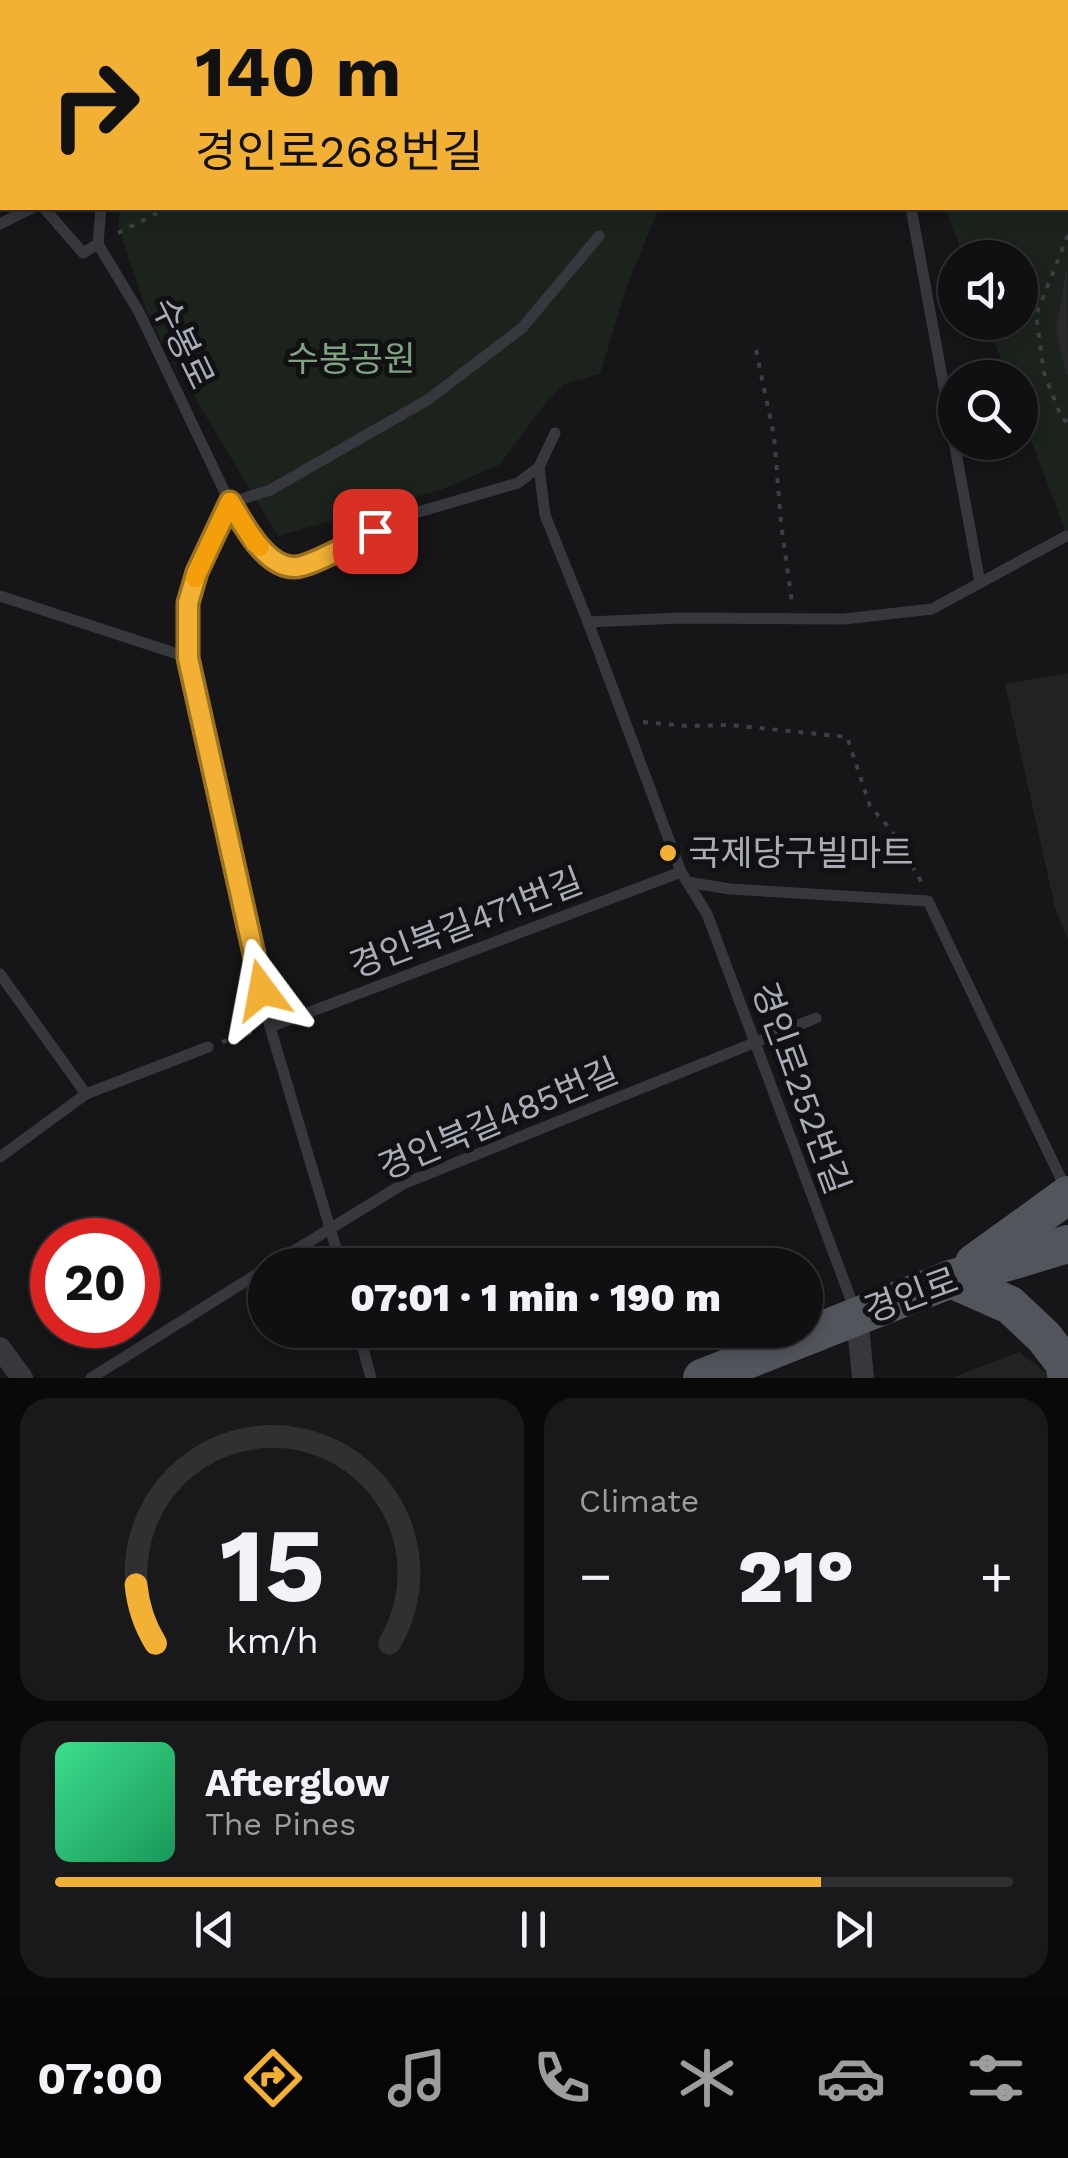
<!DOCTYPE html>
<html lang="en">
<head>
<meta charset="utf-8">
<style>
  :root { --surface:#101012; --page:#19191b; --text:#f1f3f6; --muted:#9c9d9f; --line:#303032; --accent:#f2b134 }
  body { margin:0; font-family:"Work Sans","Noto Sans KR",sans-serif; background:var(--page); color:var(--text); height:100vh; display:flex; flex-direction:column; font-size:38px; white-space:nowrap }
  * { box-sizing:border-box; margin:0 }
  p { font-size:32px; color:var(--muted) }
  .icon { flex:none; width:55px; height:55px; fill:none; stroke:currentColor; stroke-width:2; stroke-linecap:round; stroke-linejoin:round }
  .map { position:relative; height:1378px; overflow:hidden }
  .panel { display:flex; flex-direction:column; gap:20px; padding:20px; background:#09090a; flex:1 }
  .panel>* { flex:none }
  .guide { position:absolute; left:0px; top:0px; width:1070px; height:210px; box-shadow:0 5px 15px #0003,0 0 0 2px var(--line); background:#f2b134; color:#111; overflow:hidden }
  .buttons { position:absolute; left:938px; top:240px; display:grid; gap:20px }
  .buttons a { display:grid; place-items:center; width:100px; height:100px; border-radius:50%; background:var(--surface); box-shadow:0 5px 15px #0003,0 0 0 2px var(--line); font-size:50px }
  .speed { position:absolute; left:30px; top:1218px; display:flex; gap:20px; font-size:50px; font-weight:700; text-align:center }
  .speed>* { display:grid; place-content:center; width:130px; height:130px; border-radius:50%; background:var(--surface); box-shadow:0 5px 15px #0003,0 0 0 2px var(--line); line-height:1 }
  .speed .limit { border:15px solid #d22; background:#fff; color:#111 }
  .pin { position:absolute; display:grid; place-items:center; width:85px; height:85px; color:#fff; margin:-42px; border-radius:20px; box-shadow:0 5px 15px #0006 }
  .me { position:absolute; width:110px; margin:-55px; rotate:347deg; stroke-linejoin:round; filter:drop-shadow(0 0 8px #0008) }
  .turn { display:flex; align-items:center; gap:35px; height:210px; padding:0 30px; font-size:45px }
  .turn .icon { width:130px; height:130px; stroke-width:2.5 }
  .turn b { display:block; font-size:70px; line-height:85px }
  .big { font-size:75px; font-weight:800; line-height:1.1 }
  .panel .tile { flex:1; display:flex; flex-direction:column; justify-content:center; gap:15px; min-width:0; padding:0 35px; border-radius:30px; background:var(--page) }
  .panel .dial { align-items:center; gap:0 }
  .dial svg { height:260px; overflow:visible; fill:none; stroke:var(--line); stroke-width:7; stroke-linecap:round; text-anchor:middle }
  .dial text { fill:var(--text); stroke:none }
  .song { display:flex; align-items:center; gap:30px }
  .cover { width:120px; height:120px; border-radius:15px; background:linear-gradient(135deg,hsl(150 70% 55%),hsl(150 70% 35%)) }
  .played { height:10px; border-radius:5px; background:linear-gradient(90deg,var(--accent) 80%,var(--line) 80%) }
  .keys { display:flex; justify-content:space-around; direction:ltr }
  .heat { display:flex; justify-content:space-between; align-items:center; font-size:55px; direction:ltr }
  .panel .tiles { flex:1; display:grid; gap:20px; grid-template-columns:1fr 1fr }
  .tile:last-child { grid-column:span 2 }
  .trip { position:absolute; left:248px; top:1248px; width:575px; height:100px; border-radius:50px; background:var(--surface); box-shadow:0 5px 15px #0003,0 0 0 2px var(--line); font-weight:800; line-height:100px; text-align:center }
  .tab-bar { display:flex; height:160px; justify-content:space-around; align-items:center; background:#060607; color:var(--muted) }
  .tab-bar .icon { width:70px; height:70px }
  .tab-bar .current { color:var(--accent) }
  .tab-bar b { font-size:45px; color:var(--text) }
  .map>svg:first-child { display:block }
  .built { fill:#222225 }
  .green { fill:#1c231d }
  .building { fill:#29292c }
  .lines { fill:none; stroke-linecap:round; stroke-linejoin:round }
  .path { stroke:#3d3f44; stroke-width:4; stroke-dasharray:5 8; stroke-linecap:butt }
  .lane { stroke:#37383d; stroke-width:11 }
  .street { stroke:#37383d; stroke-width:22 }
  .primary { stroke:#53555c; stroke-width:38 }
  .route-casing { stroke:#9d7322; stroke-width:25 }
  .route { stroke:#f2b134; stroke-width:18 }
  .slow { stroke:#f59e0b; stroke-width:18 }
  .poi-dot { fill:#f2b134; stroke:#111113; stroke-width:4 }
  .labels { text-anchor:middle; stroke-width:10; stroke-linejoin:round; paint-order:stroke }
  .street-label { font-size:35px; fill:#a8adb8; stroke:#111113 }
  .park-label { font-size:35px; fill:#7fa381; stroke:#111113 }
  .poi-label { font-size:35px; fill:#a8adb8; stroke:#111113; text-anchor:start }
</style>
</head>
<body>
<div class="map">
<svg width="1068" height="1378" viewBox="0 0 1068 1378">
  <rect width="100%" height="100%" fill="#161618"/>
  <!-- built -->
  <g class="built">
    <polygon points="1068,673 1068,940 1055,907 1005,684"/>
    <polygon points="1019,1352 1053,1378 951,1378"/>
  </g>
  <!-- green -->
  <g class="green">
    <polygon points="161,0 1068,0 1068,538 1020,411 1020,378 1008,377 987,323 1020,322 1020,258 964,257 945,208 1068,208 1068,2 161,2"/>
    <polygon points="120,208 659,208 626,288 600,374 564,384 545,404 499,465 443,489 278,536 163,345 145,307 118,226"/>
  </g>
  <!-- building -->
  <polygon class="building" points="1067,267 1068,374 1066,374 1056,329"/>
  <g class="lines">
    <!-- path -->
    <g class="path">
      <polyline points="874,0 876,2"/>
      <polyline points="211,2 212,0"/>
      <polyline points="118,233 167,208"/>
      <polyline points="1068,235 1036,315 1044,373 1062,419 1068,422"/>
      <polyline points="756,350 774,436 781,523 792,603"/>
      <polyline points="643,722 687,726 730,725 847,737 870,806 891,830 922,883"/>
      <polyline points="222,1042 256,1031"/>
    </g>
    <!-- lane -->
    <g class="lane">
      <polyline points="147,2 147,0"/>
      <polyline points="44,208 83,253 98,244"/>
      <polyline points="101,208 98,244 139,312 230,503 255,543 278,562 295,568 316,561 405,516 518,483 539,467 555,433"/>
      <polyline points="911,208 980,583"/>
      <polyline points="0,224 32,208"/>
      <polyline points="539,467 545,515 588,622 681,872 707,914 856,1313"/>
      <polyline points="230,503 197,572 189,603 187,657 270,1027 341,1265"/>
      <polyline points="230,503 270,490 429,399 522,328 599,236"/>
      <polyline points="0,596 187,657"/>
      <polyline points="588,622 680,618 844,619 932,609 1066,536"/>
      <polyline points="687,882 730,889 928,901 1066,1189"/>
      <polyline points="0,974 86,1094"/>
      <polyline points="270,1027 681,872"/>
      <polyline points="0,1157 86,1094 208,1047"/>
      <polyline points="271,1265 403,1184 816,1018"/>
      <polyline points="358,1330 371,1378"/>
      <polyline points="91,1378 265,1269"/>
    </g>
    <!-- street -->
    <g class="street">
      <polyline points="857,1315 863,1378"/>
      <polyline points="0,1348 22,1378"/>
    </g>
    <!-- primary -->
    <g class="primary">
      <polyline points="974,1263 1068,1195"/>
      <polyline points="951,1279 1010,1305 1044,1337 1064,1363 1067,1378"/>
      <polyline points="702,1378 951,1279 1068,1244"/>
    </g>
  </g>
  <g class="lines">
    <!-- route casing -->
    <g class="route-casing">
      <path id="route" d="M262,990l-74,-332v-55l9,-31 33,-70c13,22 36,66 65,65 16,0 64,-28 80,-36"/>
    </g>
    <!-- route -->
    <use href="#route" class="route"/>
    <!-- slow -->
    <polyline class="slow" points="195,578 230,502 255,543 260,547"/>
  </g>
  <!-- markers -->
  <circle class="poi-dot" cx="668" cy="853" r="10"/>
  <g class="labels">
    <!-- street labels -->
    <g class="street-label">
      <text transform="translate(183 343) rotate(64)" y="12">수봉로</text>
      <text transform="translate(466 923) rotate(-21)" y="12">경인북길471번길</text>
      <text transform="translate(801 1088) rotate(70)" y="12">경인로252번길</text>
      <text transform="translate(498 1119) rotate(-23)" y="12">경인북길485번길</text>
      <text transform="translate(911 1295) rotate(-20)" y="12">경인로</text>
    </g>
    <!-- park labels -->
    <g class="park-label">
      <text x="351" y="371">수봉공원</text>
    </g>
    <!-- poi labels -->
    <g class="poi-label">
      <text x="688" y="865">국제당구빌마트</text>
    </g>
  </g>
</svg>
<div class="buttons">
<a><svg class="icon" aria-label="sound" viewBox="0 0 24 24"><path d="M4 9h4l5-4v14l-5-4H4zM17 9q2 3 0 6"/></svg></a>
<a><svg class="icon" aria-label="search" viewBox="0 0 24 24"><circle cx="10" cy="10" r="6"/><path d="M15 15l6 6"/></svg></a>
</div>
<div class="speed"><div class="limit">20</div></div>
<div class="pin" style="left:375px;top:531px;background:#d93025"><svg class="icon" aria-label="arrive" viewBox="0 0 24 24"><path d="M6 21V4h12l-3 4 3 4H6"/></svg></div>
<svg class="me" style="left:262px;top:990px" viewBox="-20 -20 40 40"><path d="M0-17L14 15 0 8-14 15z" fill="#f2b134" stroke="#fff" stroke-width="4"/></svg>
<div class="trip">07:01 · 1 min · 190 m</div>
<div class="guide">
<div class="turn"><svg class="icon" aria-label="right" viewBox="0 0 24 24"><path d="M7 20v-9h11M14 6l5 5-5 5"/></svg><div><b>140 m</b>경인로268번길</div></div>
</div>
</div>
<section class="panel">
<div class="tiles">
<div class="tile dial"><svg viewBox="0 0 100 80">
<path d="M14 69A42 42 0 1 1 86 69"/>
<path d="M14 69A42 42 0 0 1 8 51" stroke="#f2b134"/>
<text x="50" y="56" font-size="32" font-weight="700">15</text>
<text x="50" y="72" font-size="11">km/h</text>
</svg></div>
<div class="tile"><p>Climate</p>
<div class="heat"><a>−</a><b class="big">21°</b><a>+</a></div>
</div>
<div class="tile">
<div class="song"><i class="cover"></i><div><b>Afterglow</b><p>The Pines</p></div></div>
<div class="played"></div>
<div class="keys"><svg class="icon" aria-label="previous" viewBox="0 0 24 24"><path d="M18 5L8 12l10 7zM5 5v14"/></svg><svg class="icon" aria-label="pause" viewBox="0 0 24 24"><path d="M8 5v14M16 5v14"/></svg><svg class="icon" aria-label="next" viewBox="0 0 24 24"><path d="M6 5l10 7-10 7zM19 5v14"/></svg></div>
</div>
</div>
</section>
<nav class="tab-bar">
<b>07:00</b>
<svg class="icon current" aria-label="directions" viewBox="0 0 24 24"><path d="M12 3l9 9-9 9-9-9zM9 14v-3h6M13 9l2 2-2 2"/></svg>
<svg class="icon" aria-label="music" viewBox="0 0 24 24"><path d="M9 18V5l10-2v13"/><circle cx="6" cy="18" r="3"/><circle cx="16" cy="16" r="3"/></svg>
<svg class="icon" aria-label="phone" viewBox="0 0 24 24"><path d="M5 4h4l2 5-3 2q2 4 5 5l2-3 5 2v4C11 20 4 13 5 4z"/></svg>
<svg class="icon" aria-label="climate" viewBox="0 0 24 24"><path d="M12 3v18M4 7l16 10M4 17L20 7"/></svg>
<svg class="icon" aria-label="car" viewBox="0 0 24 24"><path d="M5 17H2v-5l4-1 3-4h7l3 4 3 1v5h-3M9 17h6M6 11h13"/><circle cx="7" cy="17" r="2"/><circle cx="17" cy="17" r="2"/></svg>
<svg class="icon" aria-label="filters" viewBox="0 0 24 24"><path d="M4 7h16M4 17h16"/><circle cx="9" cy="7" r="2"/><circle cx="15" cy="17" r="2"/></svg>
</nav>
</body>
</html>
